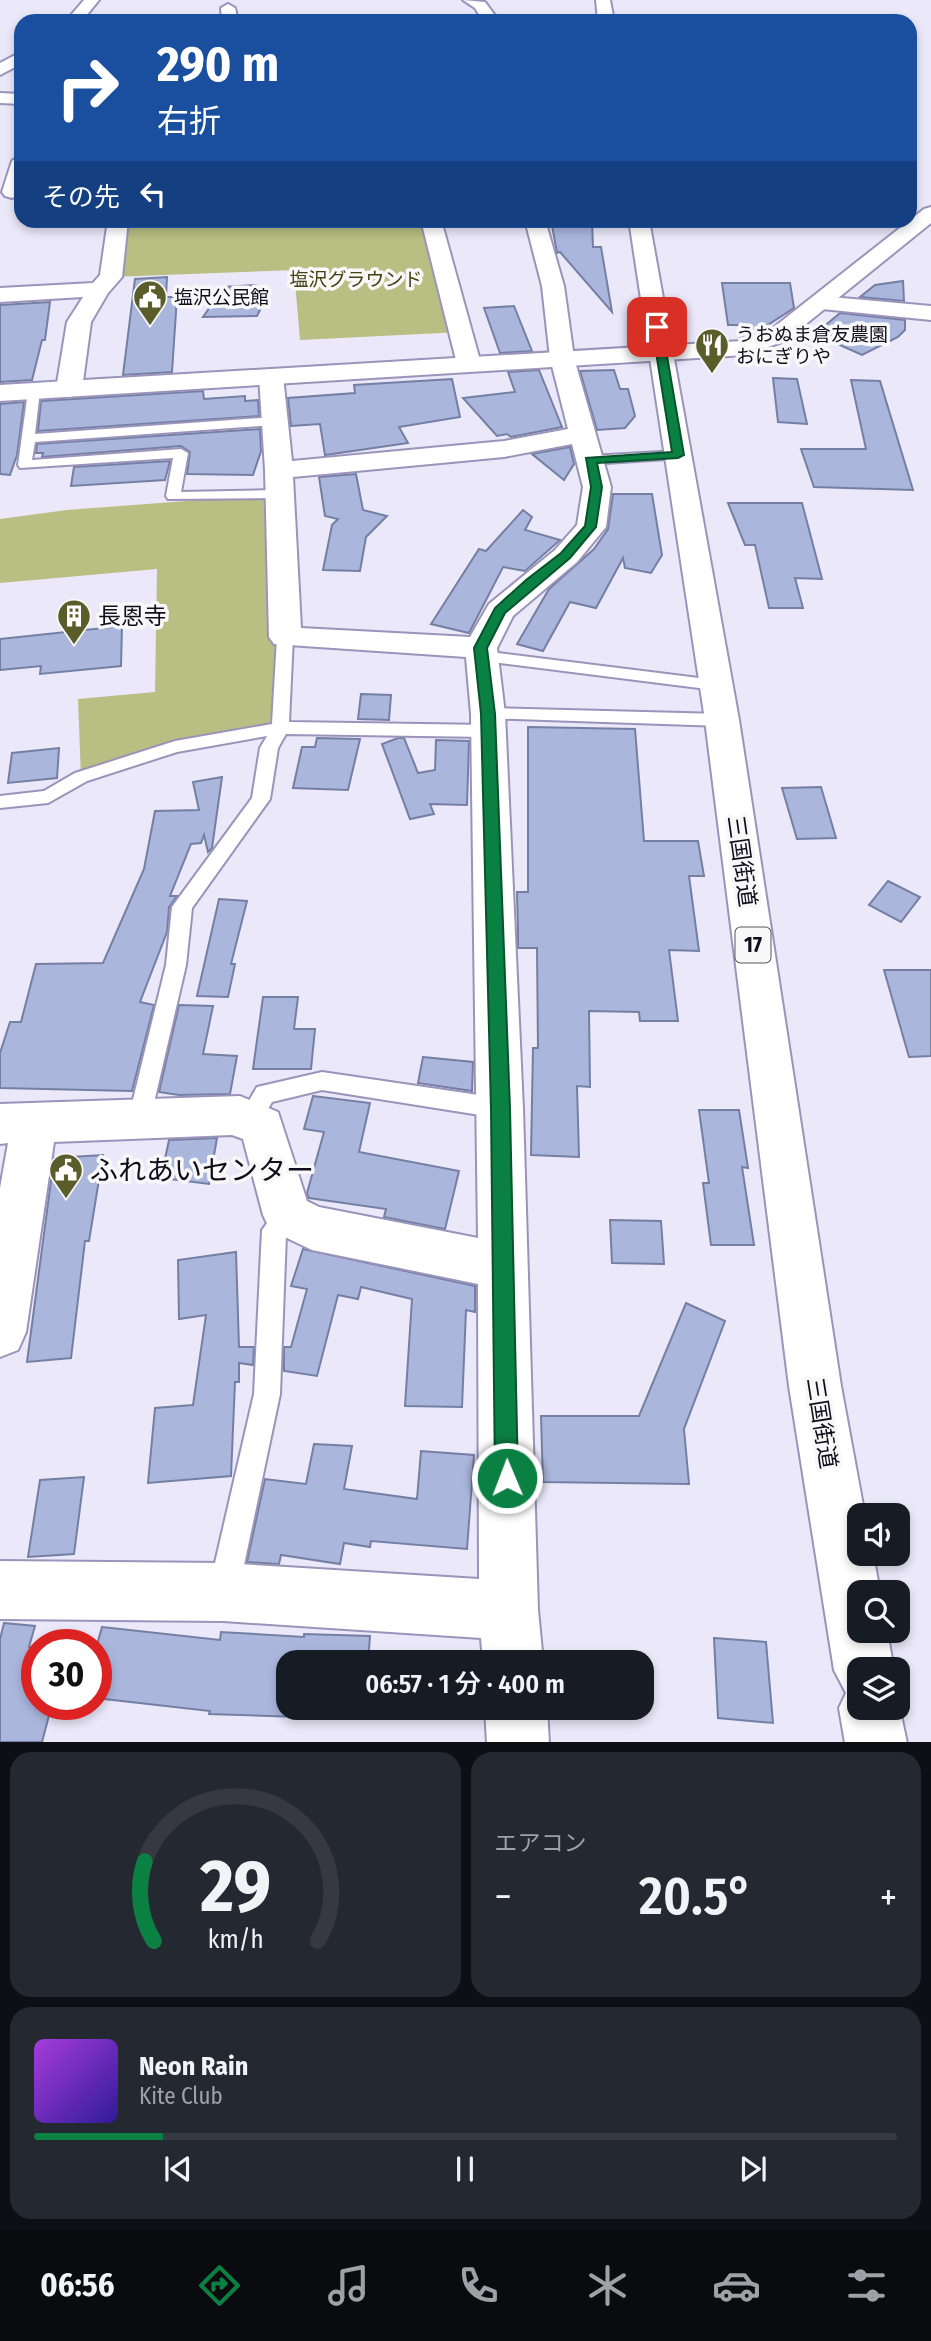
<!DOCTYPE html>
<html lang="ja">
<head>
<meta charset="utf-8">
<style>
  :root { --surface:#171b24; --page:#242831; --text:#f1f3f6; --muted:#9ea1a6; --line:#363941; --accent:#0b8043 }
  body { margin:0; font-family:"Fira Sans Condensed","Noto Sans JP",sans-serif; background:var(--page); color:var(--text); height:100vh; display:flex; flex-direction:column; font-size:26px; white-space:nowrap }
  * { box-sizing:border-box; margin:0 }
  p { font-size:23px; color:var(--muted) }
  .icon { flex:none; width:38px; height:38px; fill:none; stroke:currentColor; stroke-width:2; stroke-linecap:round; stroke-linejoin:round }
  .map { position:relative; height:1742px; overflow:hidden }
  .sheet { display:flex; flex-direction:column; gap:10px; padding:10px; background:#0d0f14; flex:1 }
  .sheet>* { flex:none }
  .top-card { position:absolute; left:14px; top:14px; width:903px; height:214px; border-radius:21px; box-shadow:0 4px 10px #0003; background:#1a4fa0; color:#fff; overflow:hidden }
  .tools { position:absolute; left:847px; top:1503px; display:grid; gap:14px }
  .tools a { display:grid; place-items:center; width:63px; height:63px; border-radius:14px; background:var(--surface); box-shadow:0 4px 10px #0003; font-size:35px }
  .speed { position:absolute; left:21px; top:1629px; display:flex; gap:14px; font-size:35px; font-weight:700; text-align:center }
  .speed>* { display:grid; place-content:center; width:91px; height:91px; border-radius:50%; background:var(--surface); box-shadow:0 4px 10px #0003; line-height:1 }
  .speed .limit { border:10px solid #d22; background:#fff; color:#111 }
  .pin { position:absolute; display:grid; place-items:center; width:60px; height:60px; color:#fff; margin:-30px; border-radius:14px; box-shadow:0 4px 10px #0006 }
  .me { position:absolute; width:77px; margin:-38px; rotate:359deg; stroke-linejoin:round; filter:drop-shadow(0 0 5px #0008) }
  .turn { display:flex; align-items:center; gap:24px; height:147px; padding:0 28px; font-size:32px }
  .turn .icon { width:91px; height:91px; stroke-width:2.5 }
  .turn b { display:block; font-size:49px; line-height:60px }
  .then { display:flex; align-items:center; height:66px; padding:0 28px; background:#0003; gap:14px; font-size:26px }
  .big { font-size:52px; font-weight:600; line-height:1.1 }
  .sheet .tile { flex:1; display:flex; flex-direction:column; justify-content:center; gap:10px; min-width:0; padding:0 24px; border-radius:21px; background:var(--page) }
  .sheet .dial { align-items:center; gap:0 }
  .dial svg { height:182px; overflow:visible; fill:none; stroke:var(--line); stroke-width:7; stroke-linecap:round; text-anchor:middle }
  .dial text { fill:var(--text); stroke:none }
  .song { display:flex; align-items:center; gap:21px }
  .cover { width:84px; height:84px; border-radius:10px; background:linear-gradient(135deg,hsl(280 70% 55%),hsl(250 70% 35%)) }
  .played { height:7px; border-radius:4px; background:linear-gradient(90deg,var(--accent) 15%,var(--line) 15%) }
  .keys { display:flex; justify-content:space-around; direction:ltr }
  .heat { display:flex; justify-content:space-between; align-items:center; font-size:38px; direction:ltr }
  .sheet .tiles { flex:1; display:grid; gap:10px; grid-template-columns:1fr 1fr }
  .tile:last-child { grid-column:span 2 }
  .trip { position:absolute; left:276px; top:1650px; width:378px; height:70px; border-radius:21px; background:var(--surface); box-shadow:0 4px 10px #0003; font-weight:600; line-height:70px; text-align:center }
  .tabs { display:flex; height:112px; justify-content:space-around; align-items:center; background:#090b0e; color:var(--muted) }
  .tabs .icon { width:49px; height:49px }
  .tabs .selected { color:var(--accent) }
  .tabs b { font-size:32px; color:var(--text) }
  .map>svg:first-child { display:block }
  .green { fill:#b9be82 }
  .building { fill:#abb6dd; stroke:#747fa3; stroke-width:2 }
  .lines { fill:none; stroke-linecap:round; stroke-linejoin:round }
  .lane-casing { stroke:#9a94bb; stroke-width:4 }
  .street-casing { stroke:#9a94bb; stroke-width:4 }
  .secondary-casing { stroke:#9a94bb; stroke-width:4 }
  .highway-casing { stroke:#9a94bb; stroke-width:4 }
  .lane { fill:#fff; fill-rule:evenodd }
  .street { fill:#fff; fill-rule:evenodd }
  .secondary { fill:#fff; fill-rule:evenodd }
  .highway { fill:#fff; fill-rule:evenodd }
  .route { fill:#0b8043; stroke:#07532c; stroke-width:2 }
  .labels { text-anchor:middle; stroke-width:7; stroke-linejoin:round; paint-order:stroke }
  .far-park-label { font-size:19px; fill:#414311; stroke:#f8f8f8 }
  .far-poi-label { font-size:19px; fill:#110e1c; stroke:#f8f8f8; text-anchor:start }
  .shield { fill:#f8f8f8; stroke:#56545e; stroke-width:2 }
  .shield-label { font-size:21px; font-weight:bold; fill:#110e1c }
  .poi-label { font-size:23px; fill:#110e1c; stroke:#f8f8f8; text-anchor:start }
  .street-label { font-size:23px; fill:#110e1c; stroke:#f8f8f8 }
  .near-poi-label { font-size:28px; fill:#110e1c; stroke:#f8f8f8; text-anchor:start }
</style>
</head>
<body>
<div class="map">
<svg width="931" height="1743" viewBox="0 0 931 1743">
  <rect width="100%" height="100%" fill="#eae8f9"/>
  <!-- green -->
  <g class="green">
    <polygon points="118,221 431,221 461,332 300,340 294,270 111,277"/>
    <polygon points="279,494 280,728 175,747 81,777 78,699 155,692 157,569 0,583 0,519 67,510"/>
  </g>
  <!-- building -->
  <g class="building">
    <polygon points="551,220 592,220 593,247 601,247 612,312 560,252 557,253"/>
    <polygon points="167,277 166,297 177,297 172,372 123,375 135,279"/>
    <polygon points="903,281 904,301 860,297 875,285"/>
    <polygon points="722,283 790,283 794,308 754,334 740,338 740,325 728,325"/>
    <polygon points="256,285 265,300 257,316 203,317 224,287"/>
    <polygon points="50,302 45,340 42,340 32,380 0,382 0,305"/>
    <polygon points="514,306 532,351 500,353 484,308"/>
    <polygon points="840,313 905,320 905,330 898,337 862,355 815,334"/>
    <polygon points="539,370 562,427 511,437 507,434 497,436 463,398 515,392 508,372"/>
    <polygon points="614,370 620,389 628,389 635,416 625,428 597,430 580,371"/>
    <polygon points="773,378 797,379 807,424 778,422"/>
    <polygon points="452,379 460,417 399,427 408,443 325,455 320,424 291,426 288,398 355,393 354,385"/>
    <polygon points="851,380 880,381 913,490 814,487 801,449 866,449"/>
    <polygon points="203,391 204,399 245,396 245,401 258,400 259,416 38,431 41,401"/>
    <polygon points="24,402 17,455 10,475 0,474 0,404"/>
    <polygon points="260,429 261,451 253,475 187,474 190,452 181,446 42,457 43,453 36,453 37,444"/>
    <polygon points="570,447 574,464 564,480 532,454"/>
    <polygon points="170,461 165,480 71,486 74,467"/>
    <polygon points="356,474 363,510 387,516 366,537 360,571 323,570 332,525 338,519 325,516 319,477"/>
    <polygon points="613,494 652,494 662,555 651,573 625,568 623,558 596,608 570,602 543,651 517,644 549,589 594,549 608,529"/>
    <polygon points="728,503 802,503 822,579 795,578 803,608 769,608 755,545 745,545"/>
    <polygon points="523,510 532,517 525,530 560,540 525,571 503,567 469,633 431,624 479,549 486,551"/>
    <polygon points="122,626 121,666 40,674 41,666 0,670 0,639"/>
    <polygon points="361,694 391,695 389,720 358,719"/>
    <polygon points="528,727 635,729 644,841 698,841 704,876 689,876 699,951 669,950 678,1021 640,1021 639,1012 589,1011 590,1087 577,1086 579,1157 531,1155 533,1048 538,1048 537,948 518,948 518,931 517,892 528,892"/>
    <polygon points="317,738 360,739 348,790 293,788 302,747 315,747"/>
    <polygon points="398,738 404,738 418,773 435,770 436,740 469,741 467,805 430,804 434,814 410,819 382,744"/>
    <polygon points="59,748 57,778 8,783 12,753"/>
    <polygon points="222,777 212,848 208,852 204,835 201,843 191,844 170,896 177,896 169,907 167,932 140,1002 154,1005 132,1091 0,1088 0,1053 10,1022 21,1022 36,964 103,963 144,869 155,811 199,810 193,782"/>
    <polygon points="821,787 836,838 797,839 782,788"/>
    <polygon points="888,881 920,897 901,922 869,905"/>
    <polygon points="219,899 247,901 231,964 235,964 228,997 197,996"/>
    <polygon points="884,970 931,970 931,1056 909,1057"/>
    <polygon points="263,997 298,997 294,1029 315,1029 311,1069 253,1069"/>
    <polygon points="179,1005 213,1006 203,1054 237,1056 230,1094 179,1095 159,1092"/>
    <polygon points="423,1057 473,1062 472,1091 418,1083"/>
    <polygon points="313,1096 370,1103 359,1152 459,1171 445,1229 384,1217 386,1209 309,1198 307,1193 324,1132 304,1129"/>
    <polygon points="699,1110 739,1110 748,1168 742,1167 754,1245 711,1245 703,1183 709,1183"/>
    <polygon points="217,1138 209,1184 161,1178 169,1140"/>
    <polygon points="103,1155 89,1241 85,1241 71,1358 27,1362 54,1158"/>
    <polygon points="610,1220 661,1221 664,1264 612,1263"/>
    <polygon points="303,1249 475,1286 475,1312 466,1310 462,1407 405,1406 412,1299 361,1287 358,1299 338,1295 317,1376 284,1371 284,1347 291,1347 307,1289 291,1286"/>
    <polygon points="236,1252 239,1347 254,1347 253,1365 239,1363 239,1382 235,1382 231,1476 148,1483 155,1408 193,1405 206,1315 179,1319 178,1260"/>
    <polygon points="686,1303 725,1321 684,1429 689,1484 543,1482 541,1416 639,1416"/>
    <polygon points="314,1444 352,1446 344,1489 417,1499 421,1451 474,1455 467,1549 371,1541 370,1547 344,1543 340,1564 281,1555 279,1564 247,1562 265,1479 306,1484"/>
    <polygon points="84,1477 74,1554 28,1557 40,1480"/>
    <polygon points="4,1623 35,1626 29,1647 37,1648 37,1704 52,1704 42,1742 0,1742 0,1639"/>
    <polygon points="102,1627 220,1640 221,1632 304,1637 304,1634 370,1636 368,1662 289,1662 289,1708 364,1708 362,1719 209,1714 210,1711 96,1698 96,1648"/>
    <polygon points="714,1638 766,1642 773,1723 718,1718"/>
  </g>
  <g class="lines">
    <!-- lane casing -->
    <g class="lane-casing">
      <g id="lane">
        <polygon points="34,387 40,391 35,434 275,417 282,421 275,425 35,442 32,460 181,449 188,453 181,492 279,490 286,494 279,498 168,499 166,496 173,458 20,468 18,465 28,391"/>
        <polygon points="678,451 683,452 683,458 590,464 583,460 590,456"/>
        <polygon points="285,632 293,637 289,722 488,725 497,731 488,737 286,734 278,748 270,799 192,908 186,965 150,1120 147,1127 139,1130 131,1127 128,1120 166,965 172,907 252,798 260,748 267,736 177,752 87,781 48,803 0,808 0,796 44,791 75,773 175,741 272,724 277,637"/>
        <polygon points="482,651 715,680 723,685 715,690 476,660 474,656"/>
        <polygon points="488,708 722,714 731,720 722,726 482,718 479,714"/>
        <path d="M322,1072l177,26 8,3 3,7 -3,7 -8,3 -177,-28 -50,12c-8,13 -14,32 -32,26l-3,-7 20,-34z"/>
        <polygon points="287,1204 295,1207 299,1215 286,1234 280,1394 239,1589 234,1599 224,1604 214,1599 209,1589 254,1394 262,1230 279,1207"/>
      </g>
    </g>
    <!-- street casing -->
    <g class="street-casing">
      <g id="street">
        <polygon points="463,0 485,2 499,21 483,21 475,8"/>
        <polygon points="228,4 235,8 238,21 222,21 221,8"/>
        <polygon points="0,93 21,94 21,104 0,103"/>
        <polygon points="21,155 21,193 12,198 5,196 2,192 12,161"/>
        <polygon points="108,220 128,220 122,277 108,293 91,322 82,389 78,394 69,397 60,394 56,389 67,322 83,297 0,302 0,288 93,283 100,275"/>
        <polygon points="421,220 441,220 481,364 478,369 469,371 460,369 457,364"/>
        <path d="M525,220h20l19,66 10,72 37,129 -5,40 -5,6 -24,29 -64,54 -16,32 8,66 18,395 15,501 5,52h-60l-2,-24 -258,-17 -223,-2v-58l223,2 256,16 -1,-295 -166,-34 -42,-20 -7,-15 -20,-76 -11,-4 -178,7 -28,190 -8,18 -18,7v-169l8,-45 -8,1v-40l240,-8 38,16 29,89 12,6 159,31 -7,-524 -5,-57 -192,-13 -5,-7 -4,-167 -6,-94 3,-5 9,-2 9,2 3,5 9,85 212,-20 64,-12 -18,-71 -8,-72zM572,444l11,43 -6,38 -22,25 -66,54 -19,33 -169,-9 -8,-151 211,-20z"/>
        <polygon points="820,296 931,306 931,320 812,308 809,303 812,298"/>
        <polygon points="485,1708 547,1708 549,1743 487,1743"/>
      </g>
    </g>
    <!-- secondary casing -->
    <g class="secondary-casing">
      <g id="secondary">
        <polygon points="84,0 99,0 82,21 66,21"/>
        <polygon points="21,52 21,64 0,75 0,63"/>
        <polygon points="931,207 931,223 785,341 745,355 0,401 0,385 742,341 769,331 924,209"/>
      </g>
    </g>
    <!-- highway casing -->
    <g class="highway-casing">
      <g id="highway">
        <polygon points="596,0 610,0 614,21 598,21"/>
        <polygon points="629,220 649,220 739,720 841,1386 865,1516 859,1516 859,1554 873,1554 880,1592 859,1592 859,1631 887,1631 894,1670 859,1670 859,1708 898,1708 898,1701 907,1743 845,1743 839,1708 846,1693 834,1670 789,1386 705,720"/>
      </g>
    </g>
    <!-- lane -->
    <use href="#lane" class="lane"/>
    <!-- street -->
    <use href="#street" class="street"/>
    <!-- secondary -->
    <use href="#secondary" class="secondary"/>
    <!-- highway -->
    <use href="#highway" class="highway"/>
  </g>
  <!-- route -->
  <polygon class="route" points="657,325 662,327 684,455 678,458 597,463 602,487 596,527 570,558 505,613 487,648 495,714 510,1109 518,1478 515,1486 507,1489 499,1486 495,1478 491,1109 481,714 474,648 495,608 526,580 561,553 585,526 591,487 586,458 672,452 652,327"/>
  <!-- icons -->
  <defs>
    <g id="civic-pin" transform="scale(1.75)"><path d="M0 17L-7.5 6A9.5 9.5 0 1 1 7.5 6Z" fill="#5a5d2a" stroke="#f8f8f8"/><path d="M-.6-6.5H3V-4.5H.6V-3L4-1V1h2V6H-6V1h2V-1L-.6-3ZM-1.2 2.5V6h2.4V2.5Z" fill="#fff"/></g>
    <g id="restaurant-pin" transform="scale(1.75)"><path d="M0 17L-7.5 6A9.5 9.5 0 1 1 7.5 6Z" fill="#5a5d2a" stroke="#f8f8f8"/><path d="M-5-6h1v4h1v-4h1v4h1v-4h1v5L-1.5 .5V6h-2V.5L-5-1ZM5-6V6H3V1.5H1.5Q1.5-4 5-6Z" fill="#fff"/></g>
    <g id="building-pin" transform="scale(1.75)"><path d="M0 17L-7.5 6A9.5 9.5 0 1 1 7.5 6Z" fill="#5a5d2a" stroke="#f8f8f8"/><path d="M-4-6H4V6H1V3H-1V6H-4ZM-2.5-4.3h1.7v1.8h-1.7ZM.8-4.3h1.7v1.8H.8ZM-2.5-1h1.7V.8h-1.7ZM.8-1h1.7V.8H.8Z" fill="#fff"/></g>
  </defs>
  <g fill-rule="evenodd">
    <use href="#civic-pin" x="150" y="297"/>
    <use href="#restaurant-pin" x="712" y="345"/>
    <use href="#building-pin" x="74" y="616"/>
    <use href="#civic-pin" x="66" y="1170"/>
  </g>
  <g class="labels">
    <!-- far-park labels -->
    <g class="far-park-label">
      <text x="356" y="286">塩沢グラウンド</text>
    </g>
    <!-- far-poi labels -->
    <g class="far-poi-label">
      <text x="174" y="304">塩沢公民館</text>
      <text x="736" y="341">うおぬま倉友農園<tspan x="736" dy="22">おにぎりや</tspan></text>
    </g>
    <!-- shield labels -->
    <rect class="shield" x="735.5" y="927.5" width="35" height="35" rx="5"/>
    <g class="shield-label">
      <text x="753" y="952">17</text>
    </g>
    <!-- poi labels -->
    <g class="poi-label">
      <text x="98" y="624">長恩寺</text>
    </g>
    <!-- street labels -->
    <g class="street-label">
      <text transform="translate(742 861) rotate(82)" y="8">三国街道</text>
      <text transform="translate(822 1423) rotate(81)" y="8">三国街道</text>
    </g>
    <!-- near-poi labels -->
    <g class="near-poi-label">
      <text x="90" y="1180">ふれあいセンター</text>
    </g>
  </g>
</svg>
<div class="tools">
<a><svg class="icon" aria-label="sound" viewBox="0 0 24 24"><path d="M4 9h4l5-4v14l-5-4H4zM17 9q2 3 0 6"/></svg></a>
<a><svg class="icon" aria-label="search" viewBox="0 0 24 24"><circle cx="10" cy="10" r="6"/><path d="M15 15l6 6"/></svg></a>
<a><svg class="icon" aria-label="layers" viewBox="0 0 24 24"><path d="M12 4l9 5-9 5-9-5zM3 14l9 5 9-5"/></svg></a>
</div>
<div class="speed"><div class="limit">30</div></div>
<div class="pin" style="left:657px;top:327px;background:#d93025"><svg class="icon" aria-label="arrive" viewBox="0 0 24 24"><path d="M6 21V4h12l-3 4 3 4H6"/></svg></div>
<svg class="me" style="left:507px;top:1478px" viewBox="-20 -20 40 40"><circle r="17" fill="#0b8043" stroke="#fff" stroke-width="3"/><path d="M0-11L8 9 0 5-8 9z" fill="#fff"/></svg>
<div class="trip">06:57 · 1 分 · 400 m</div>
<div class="top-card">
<div class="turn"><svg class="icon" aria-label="right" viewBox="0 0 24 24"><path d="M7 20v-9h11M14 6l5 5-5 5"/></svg><div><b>290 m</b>右折</div></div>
<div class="then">その先<svg class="icon" aria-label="left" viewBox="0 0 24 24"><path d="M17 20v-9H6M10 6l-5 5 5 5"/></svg></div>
</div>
</div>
<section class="sheet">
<div class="tiles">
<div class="tile dial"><svg viewBox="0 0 100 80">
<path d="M14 69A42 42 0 1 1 86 69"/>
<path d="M14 69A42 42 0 0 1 10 34" stroke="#0b8043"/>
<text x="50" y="56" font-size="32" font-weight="700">29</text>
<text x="50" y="72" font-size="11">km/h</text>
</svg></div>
<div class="tile"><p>エアコン</p>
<div class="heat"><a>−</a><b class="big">20.5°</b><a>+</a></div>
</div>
<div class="tile">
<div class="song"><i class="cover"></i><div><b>Neon Rain</b><p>Kite Club</p></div></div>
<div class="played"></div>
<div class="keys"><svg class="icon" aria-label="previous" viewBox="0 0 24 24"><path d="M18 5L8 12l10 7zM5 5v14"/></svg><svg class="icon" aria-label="pause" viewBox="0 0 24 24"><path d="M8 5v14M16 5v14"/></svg><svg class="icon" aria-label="next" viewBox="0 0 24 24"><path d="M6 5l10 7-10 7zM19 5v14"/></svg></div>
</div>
</div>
</section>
<nav class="tabs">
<b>06:56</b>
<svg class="icon selected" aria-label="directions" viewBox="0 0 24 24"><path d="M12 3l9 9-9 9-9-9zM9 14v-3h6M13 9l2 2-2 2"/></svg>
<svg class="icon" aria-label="music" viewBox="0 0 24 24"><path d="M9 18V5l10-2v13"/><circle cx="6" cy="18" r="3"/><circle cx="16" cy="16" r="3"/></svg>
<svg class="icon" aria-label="phone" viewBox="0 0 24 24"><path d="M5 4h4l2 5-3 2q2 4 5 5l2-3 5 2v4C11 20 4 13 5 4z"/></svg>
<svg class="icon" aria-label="climate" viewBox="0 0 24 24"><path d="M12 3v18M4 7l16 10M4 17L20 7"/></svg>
<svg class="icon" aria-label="car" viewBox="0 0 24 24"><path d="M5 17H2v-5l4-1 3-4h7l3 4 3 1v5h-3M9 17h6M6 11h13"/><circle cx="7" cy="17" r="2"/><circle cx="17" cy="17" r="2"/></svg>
<svg class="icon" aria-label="filters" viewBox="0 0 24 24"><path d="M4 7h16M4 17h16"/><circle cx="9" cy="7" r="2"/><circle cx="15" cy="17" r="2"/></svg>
</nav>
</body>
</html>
